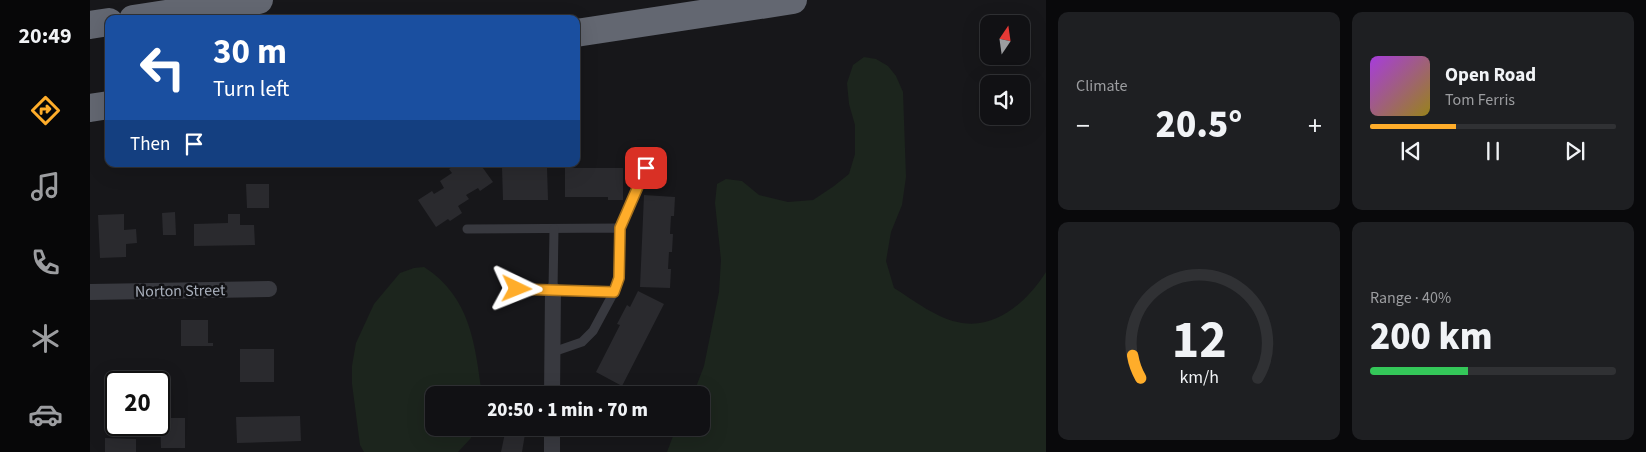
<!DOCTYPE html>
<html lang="en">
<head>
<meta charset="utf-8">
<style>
  :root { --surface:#111114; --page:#1e1f22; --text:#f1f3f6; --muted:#9c9da0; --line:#303134; --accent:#ffad2a }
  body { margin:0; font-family:"Source Sans 3",sans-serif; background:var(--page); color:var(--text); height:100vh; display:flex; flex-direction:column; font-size:19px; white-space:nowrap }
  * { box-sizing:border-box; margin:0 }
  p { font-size:16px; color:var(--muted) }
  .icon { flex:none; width:28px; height:28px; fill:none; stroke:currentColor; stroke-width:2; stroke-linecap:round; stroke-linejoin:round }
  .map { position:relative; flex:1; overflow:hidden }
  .drawer { display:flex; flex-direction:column; gap:12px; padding:12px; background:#09090b; width:600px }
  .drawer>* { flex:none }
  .hud { position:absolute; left:15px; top:15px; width:475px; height:152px; border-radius:10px; box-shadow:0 5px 20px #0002,0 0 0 1px var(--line); background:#1a4fa0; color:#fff; overflow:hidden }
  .needle { width:32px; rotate:13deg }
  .fabs { position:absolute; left:890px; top:15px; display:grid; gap:10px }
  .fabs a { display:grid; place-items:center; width:50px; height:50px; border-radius:10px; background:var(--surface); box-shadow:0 5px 20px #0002,0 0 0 1px var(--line); font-size:25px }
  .speed { position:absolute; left:15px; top:371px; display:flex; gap:10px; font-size:25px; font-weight:700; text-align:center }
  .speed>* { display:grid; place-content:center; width:65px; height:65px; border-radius:50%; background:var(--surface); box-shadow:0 5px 20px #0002,0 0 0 1px var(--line); line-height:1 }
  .speed .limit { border:2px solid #111; border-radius:8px; background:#fff; color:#111 }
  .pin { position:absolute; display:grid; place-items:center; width:42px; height:42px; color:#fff; margin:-21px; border-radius:10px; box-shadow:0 2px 8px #0006 }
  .me { position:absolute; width:55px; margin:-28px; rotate:92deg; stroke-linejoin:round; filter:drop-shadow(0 0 4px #0008) }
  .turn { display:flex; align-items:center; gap:18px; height:105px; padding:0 25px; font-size:22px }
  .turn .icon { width:65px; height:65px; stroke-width:2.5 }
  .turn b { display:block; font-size:35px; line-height:42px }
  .then { display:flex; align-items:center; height:48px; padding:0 25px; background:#0003; gap:10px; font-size:19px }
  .big { font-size:38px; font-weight:800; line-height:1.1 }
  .drawer .widget { flex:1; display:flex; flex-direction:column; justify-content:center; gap:8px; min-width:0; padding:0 18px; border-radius:10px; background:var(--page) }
  .drawer .dial { align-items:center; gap:0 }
  .dial svg { height:130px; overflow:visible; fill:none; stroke:var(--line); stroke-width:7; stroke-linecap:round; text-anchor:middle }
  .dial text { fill:var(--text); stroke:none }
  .song { display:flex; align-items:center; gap:15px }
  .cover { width:60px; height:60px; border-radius:8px; background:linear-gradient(135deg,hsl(280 70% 55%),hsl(50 70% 35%)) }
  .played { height:5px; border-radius:2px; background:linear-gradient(90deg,var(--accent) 35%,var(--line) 35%) }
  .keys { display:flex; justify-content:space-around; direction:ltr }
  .heat { display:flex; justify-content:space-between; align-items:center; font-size:28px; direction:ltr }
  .charge { height:8px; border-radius:4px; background:linear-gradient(90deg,#34c759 40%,var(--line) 0) }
  .drawer .tiles { flex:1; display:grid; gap:12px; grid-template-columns:repeat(2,1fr) }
  .trip { position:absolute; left:335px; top:386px; width:285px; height:50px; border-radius:10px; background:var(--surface); box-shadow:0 5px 20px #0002,0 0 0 1px var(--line); font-weight:800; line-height:50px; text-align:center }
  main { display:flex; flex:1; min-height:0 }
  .tab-bar { display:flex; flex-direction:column; width:90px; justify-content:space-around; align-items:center; background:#070708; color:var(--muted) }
  .tab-bar .icon { width:35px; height:35px }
  .tab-bar .current { color:var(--accent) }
  .tab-bar b { font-size:22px; color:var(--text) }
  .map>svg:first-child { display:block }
  .green { fill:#1c251d }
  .building { fill:#2a2a2e }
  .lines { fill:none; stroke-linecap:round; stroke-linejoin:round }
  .lane { stroke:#38393f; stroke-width:9 }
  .street { stroke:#38393f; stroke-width:16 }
  .highway { stroke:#636771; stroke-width:28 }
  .route-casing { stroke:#a6701b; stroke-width:12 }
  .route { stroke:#ffad2a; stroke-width:9 }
  .labels { text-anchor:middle; stroke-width:5; stroke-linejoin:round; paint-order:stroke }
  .street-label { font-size:16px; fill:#a8afbb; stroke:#121215 }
</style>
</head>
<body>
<main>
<nav class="tab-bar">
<b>20:49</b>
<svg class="icon current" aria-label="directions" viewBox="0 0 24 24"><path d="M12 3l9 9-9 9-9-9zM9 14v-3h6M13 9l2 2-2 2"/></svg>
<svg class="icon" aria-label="music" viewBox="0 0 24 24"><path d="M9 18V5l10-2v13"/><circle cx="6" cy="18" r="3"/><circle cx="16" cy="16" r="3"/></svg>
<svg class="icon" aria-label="phone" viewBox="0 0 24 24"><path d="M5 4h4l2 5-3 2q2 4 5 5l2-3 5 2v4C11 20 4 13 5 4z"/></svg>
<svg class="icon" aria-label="climate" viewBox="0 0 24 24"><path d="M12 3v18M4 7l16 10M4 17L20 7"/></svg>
<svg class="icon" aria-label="car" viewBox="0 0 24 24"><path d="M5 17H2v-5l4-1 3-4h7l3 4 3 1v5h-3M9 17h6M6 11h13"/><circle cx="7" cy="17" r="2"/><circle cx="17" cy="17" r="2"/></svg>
</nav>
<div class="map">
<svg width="956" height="452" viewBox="0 0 956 452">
  <rect width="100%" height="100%" fill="#17171a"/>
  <!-- green -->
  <g class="green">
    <path d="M774,57l12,2 12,7 8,10 7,16 3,85 -4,28 -11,27 -5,29 8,27c21,13 43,31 68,35 36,6 67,-24 84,-51v180h-379l9,-24h25v-33h-8l11,-29 15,-74 2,-32 -6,-57 2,-19 9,-5 16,2 17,14 29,7 25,-2 21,-14 15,-12 6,-20v-29l-6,-21 -2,-21 6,-18z"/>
    <path d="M334,267c47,30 51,78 58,128h-48v33h41l-4,10 -13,14h-94l-4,-7 -8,-61v-18l4,-23 18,-39 26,-31 14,-5z"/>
  </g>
  <!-- building -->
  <g class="building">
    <polygon points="367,164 390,164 403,182 390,191 388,188 376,195 379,199 368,206 372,213 360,221 358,219 346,227 328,200 342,191 344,194 354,188 350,181 362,173 359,169"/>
    <polygon points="412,168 457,168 458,200 413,200"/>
    <polygon points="475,168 533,168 533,200 518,200 518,197 475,197"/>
    <polygon points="156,184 179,184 179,208 157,208"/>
    <polygon points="554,195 585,197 584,216 581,216 580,234 583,234 582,252 579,252 578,269 581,269 580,288 550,287"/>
    <polygon points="85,212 86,235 73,235 72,213"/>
    <polygon points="34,214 34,230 46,229 47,243 36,244 36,257 10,258 8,215"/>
    <polygon points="138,214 150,214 150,225 164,225 165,245 104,246 104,224 138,223"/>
    <polygon points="548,291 574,304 532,386 506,372 530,325 527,324 537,305 540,307"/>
    <polygon points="91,320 118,320 118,343 123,343 123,346 91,346"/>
    <rect x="150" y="349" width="34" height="33"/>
    <polygon points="23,400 26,401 26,424 23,424"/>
    <polygon points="210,416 211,441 147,443 146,417"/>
    <polygon points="70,418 95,418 95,448 71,448"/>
    <polygon points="416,428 436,428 432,452 411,452"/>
    <polygon points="15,438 46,439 46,452 15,452"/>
  </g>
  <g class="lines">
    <!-- lane -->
    <g class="lane">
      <polyline points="530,228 555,168"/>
      <polyline points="377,229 530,228 529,278 524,292 503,331 492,342 463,352"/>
      <polyline points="427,289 524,292"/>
      <polyline points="463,290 464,229"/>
    </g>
    <!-- street -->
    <g class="street">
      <polyline points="0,292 179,289"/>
      <polyline points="462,395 463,290"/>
      <polyline points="462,452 462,428"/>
    </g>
    <!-- highway -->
    <g class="highway">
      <polyline points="43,19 169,0"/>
      <polyline points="0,25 19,22"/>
      <polyline points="486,33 703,0"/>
      <polyline points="0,108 19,105"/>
    </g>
  </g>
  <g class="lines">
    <!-- route casing -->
    <g class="route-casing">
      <polyline id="route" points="427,289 524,292 529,278 530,228 556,168"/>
    </g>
    <!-- route -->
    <use href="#route" class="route"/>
  </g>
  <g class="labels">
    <!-- street labels -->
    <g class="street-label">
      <text transform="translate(90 290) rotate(-1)" y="6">Norton Street</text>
    </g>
  </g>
</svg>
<div class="fabs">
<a><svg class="needle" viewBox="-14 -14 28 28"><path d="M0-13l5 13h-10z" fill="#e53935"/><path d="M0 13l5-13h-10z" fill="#9c9da0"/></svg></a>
<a><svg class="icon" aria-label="sound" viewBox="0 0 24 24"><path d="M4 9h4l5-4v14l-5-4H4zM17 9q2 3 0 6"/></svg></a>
</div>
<div class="speed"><div class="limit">20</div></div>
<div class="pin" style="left:556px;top:168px;background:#d93025"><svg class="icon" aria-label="arrive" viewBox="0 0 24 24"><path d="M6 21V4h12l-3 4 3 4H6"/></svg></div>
<svg class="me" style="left:427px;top:289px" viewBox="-20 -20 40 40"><path d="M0-17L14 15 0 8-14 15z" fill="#ffad2a" stroke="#fff" stroke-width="4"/></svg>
<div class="trip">20:50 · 1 min · 70 m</div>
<div class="hud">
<div class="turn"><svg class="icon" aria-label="left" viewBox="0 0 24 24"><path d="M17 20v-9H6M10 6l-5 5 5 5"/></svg><div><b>30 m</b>Turn left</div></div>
<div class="then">Then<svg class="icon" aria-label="arrive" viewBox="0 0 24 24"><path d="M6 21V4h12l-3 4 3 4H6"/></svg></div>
</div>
</div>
<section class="drawer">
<div class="tiles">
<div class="widget"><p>Climate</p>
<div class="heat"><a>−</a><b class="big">20.5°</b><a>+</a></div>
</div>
<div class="widget">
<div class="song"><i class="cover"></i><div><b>Open Road</b><p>Tom Ferris</p></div></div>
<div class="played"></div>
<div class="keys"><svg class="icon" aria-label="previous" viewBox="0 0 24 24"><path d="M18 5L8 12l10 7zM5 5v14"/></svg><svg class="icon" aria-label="pause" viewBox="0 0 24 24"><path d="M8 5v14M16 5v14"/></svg><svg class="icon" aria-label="next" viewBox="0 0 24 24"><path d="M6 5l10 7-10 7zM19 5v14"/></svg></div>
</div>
<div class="widget dial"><svg viewBox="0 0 100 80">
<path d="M14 69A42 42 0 1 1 86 69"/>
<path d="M14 69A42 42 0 0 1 9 55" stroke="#ffad2a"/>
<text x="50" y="56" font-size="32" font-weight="700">12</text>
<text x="50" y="72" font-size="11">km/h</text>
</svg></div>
<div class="widget"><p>Range · 40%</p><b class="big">200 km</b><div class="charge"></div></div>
</div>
</section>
</main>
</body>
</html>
